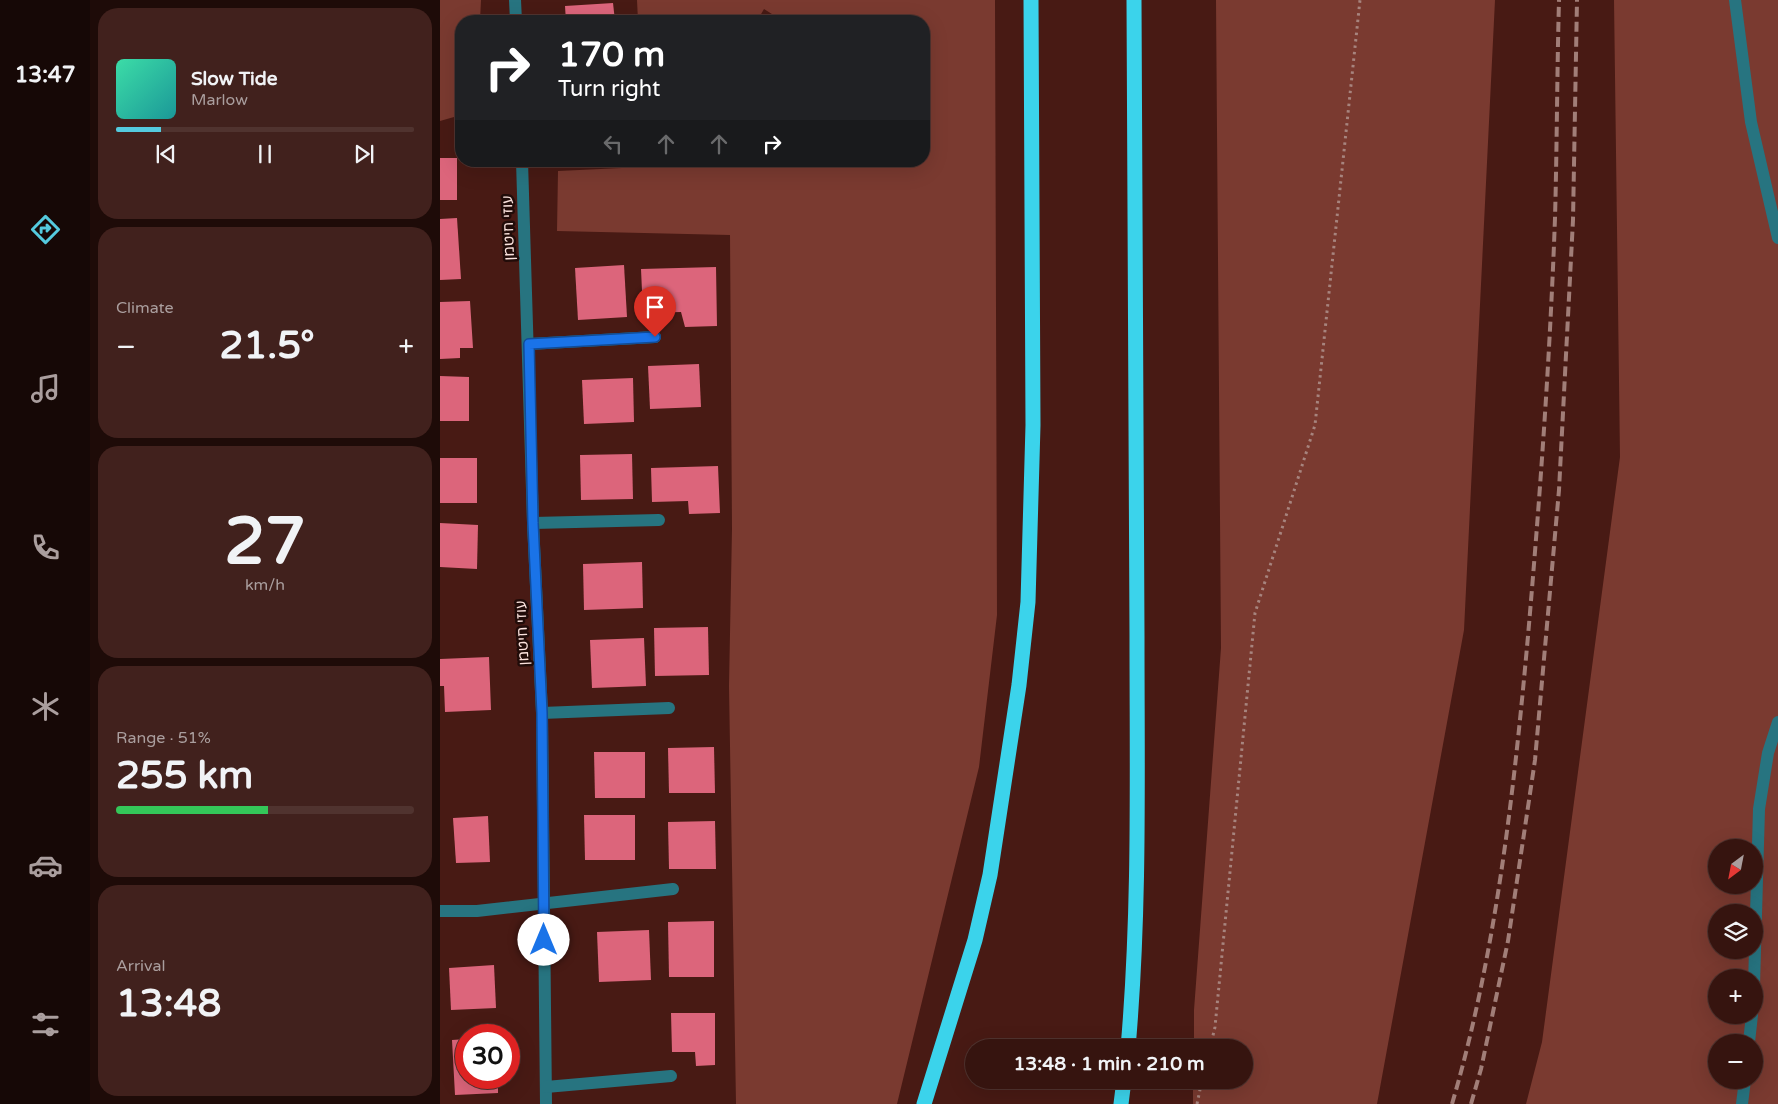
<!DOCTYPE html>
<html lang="en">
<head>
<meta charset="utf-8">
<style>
  :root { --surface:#36140f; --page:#41211d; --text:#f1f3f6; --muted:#aa9e9e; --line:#50332f; --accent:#54cade }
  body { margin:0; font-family:"Varela Round","Noto Sans Hebrew",sans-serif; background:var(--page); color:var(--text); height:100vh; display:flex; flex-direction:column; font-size:19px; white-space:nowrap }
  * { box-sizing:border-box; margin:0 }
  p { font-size:16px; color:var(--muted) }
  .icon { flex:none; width:28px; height:28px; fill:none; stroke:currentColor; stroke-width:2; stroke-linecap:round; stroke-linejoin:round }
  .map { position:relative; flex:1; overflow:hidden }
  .sheet { display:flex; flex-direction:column; gap:8px; padding:8px; background:#1e0b08; width:350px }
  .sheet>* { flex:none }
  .top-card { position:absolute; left:15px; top:15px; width:475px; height:152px; border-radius:20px; box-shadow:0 5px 20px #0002,0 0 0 1px var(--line); background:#202124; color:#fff; overflow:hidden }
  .needle { width:32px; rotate:212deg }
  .buttons { position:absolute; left:1268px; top:839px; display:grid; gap:10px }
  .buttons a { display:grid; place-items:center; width:55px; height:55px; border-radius:50%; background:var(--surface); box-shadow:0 5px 20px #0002,0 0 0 1px var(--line); font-size:25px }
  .speed { position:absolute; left:15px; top:1024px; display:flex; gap:10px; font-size:25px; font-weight:700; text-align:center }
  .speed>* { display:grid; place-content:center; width:65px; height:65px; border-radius:50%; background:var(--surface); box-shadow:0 5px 20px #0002,0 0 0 1px var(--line); line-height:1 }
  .speed .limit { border:8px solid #d22; background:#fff; color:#111 }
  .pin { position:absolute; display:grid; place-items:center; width:42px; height:42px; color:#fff; margin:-51px -21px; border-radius:50% 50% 50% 0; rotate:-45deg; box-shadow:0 0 5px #0007 }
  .pin .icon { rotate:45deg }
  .me { position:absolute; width:55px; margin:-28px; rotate:0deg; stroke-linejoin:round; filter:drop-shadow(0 0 4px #0008) }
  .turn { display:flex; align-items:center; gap:18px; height:105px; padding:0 20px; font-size:22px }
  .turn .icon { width:65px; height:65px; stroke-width:2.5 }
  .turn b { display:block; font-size:35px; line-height:42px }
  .lanes { display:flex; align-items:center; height:48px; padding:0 20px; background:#0003; justify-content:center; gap:25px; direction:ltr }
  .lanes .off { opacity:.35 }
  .big { font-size:38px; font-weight:800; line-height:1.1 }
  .sheet .card { flex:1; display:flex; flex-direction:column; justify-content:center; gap:8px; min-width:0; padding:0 18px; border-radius:20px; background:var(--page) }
  .sheet .dial { align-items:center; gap:0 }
  .dial b { font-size:65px; line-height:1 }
  .song { display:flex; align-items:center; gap:15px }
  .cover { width:60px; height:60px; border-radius:8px; background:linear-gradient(135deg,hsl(160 70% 55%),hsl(180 70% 35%)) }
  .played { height:5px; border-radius:2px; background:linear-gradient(90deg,var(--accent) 15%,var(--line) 15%) }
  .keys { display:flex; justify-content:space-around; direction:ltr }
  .heat { display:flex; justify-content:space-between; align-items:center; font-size:28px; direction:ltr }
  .charge { height:8px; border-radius:4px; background:linear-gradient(90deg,#34c759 51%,var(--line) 0) }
  .trip { position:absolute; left:525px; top:1039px; width:288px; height:50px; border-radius:25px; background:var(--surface); box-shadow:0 5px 20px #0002,0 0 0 1px var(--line); font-weight:800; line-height:50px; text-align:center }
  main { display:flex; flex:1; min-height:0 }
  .menu { display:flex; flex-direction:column; width:90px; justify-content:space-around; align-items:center; background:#160806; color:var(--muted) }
  .menu .icon { width:35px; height:35px }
  .menu .active { color:var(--accent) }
  .menu b { font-size:22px; color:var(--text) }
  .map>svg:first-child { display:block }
  .green { fill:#7a3a30; fill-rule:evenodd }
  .building { fill:#dc657b }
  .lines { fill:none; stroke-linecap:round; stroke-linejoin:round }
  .path { stroke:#a7847e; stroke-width:3; stroke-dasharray:2.5 4; stroke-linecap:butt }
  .minor { stroke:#277480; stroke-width:12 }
  .highway { stroke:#3bd3eb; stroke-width:15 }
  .rail { stroke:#a17e78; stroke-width:4; stroke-dasharray:10 5; stroke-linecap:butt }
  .route-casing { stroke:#114b97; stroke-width:12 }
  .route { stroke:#1a73e8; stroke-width:9 }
  .labels { text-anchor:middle; stroke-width:5; stroke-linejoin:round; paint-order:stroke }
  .street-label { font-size:15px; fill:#fbe2dd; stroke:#210c09 }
</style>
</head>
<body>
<main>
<nav class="menu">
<b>13:47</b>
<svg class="icon active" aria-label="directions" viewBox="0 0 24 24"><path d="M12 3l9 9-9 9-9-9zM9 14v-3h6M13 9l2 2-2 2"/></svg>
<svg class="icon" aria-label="music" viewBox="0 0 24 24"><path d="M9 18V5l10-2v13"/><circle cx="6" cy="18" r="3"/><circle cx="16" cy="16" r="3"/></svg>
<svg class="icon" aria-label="phone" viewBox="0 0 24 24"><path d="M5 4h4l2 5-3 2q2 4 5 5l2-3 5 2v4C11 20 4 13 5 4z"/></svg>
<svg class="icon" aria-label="climate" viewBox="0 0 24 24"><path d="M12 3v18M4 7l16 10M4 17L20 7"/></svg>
<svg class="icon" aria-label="car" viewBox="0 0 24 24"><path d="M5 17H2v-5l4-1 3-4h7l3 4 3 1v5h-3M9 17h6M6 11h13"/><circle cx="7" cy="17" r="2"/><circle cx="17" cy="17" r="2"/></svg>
<svg class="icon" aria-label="filters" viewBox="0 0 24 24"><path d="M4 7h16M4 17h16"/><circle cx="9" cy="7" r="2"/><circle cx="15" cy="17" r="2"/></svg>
</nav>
<section class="sheet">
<div class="card">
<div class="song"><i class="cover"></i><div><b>Slow Tide</b><p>Marlow</p></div></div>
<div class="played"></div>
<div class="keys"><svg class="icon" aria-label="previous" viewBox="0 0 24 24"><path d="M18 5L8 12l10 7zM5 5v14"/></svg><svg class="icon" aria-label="pause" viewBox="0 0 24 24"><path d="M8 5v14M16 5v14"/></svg><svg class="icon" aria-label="next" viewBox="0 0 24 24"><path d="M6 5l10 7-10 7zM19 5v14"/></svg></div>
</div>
<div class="card"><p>Climate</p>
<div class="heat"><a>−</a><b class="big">21.5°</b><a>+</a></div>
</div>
<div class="card dial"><b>27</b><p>km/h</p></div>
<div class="card"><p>Range · 51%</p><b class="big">255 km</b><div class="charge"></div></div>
<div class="card"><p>Arrival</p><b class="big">13:48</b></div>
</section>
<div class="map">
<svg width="1338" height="1104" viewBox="0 0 1338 1104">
  <rect width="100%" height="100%" fill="#481a14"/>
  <!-- green -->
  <g class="green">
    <polygon points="0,0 41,0 40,21 21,21 21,115 0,121"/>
    <polygon points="197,0 555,0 557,615 539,767 457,1104 296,1104 289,686 292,529 290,235 117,231 118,171 203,167 203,161 484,161 484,21 343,21 324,9 317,21 198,21"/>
    <polygon points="776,0 1055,0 1024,630 937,1104 753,1104 753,1080 804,1080 804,1048 754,1047 754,1010 781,648"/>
    <path d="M1174,0h164v1104h-252l16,-62 78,-585zM1276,848h38v37h-38zM1276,912h38v38h-38zM1276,978h38v37h-38zM1276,1042h38v38h-38z"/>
  </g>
  <!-- building -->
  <g class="building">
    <polygon points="173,3 175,21 126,21 125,6"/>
    <rect x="0" y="158" width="17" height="42"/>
    <polygon points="17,218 21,279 0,280 0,219"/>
    <polygon points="184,265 187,317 138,320 135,268"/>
    <polygon points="276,267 277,326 245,327 241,312 203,313 201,269"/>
    <polygon points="30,301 33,348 20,348 20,358 0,359 0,302"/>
    <polygon points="259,364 261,407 210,409 208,366"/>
    <polygon points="0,376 29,377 29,421 0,421"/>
    <polygon points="193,378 194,422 144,424 142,380"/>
    <polygon points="192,454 193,499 141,500 140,455"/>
    <rect x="0" y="458" width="37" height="45"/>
    <polygon points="278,466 280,513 249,514 248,501 212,502 211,468"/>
    <polygon points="0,523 38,525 37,569 0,567"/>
    <polygon points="202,562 203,608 144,610 143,564"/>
    <polygon points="268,627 269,675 215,676 214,628"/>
    <polygon points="204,638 206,686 152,688 150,640"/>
    <polygon points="49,657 51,710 5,712 4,686 0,686 0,659"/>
    <polygon points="274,747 275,793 229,793 228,748"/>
    <polygon points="154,752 205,752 205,798 155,798"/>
    <polygon points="144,815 195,815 195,860 145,860"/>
    <polygon points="48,816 50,862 16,863 13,818"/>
    <polygon points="275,821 276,869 229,869 228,822"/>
    <polygon points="274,921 274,977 229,977 228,922"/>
    <polygon points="209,930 211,980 159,982 157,932"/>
    <polygon points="54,965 56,1008 11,1010 9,968"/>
    <polygon points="231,1013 275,1013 275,1065 256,1066 255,1052 232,1052"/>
    <polygon points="26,1039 26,1078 58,1078 58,1093 15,1095 12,1040"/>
  </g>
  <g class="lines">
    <!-- path -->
    <g class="path">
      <polyline points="770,1048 775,1027 815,613 875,425 920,0"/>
      <polyline points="757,1104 762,1080"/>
    </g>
    <!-- minor -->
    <g class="minor">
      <polyline points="75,0 76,21"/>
      <polyline points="1295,0 1311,122 1338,238"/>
      <polyline points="82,161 93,523 102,713 106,1104"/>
      <polyline points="89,344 215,337"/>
      <polyline points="93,523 219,520"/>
      <polyline points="102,713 229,708"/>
      <polyline points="0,911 37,911 233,889"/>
      <polyline points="1314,985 1319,809 1328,753 1338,722"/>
      <polyline points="1309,1042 1312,1015"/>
      <polyline points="106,1087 231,1076"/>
      <polyline points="1302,1104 1305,1080"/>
    </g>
    <!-- highway -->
    <g class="highway">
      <path d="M688,1048c12,-137 9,-274 9,-411 0,-212 -3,-425 -3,-637"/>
      <polyline points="484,1104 535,940 550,875 579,685 588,602 593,425 591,0"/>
      <polyline points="681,1104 684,1080"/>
    </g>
    <!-- rail -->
    <g class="rail">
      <path d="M1012,1104c44,-150 62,-313 76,-468 12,-139 22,-279 27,-418 2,-73 2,-145 4,-218"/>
      <polyline points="1031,1104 1041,1069 1068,941 1095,760 1119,490 1133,220 1137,0"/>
    </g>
  </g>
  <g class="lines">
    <!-- route casing -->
    <g class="route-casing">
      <polyline id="route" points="104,940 102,713 93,523 89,344 215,337"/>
    </g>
    <!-- route -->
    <use href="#route" class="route"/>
  </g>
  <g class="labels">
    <!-- street labels -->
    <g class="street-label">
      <text transform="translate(68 228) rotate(-92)" y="5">עוזי חיטמן</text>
      <text transform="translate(82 633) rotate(-93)" y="5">עוזי חיטמן</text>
    </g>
  </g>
</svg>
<div class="buttons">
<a><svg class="needle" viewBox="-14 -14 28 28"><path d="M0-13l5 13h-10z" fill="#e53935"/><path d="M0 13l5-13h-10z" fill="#aa9e9e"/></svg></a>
<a><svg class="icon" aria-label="layers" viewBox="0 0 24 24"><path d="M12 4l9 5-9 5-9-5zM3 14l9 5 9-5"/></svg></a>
<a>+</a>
<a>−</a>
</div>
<div class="speed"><div class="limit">30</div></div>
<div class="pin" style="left:215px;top:337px;background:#d93025"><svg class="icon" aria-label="arrive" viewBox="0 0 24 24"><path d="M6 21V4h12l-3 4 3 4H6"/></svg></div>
<svg class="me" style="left:104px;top:940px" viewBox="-20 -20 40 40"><circle r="19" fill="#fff"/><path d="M0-13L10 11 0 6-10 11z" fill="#1a73e8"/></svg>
<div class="trip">13:48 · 1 min · 210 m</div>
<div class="top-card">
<div class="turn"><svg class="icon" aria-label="right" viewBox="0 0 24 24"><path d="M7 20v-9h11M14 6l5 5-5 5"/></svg><div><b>170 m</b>Turn right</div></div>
<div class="lanes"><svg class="icon off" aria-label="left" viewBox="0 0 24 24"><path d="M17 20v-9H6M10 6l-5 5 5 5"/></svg><svg class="icon off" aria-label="ahead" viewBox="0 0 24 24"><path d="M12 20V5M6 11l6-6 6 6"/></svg><svg class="icon off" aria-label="ahead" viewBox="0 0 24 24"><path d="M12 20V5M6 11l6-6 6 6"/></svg><svg class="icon" aria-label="right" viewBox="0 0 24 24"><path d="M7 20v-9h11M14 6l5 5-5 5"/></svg></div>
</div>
</div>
</main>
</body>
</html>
